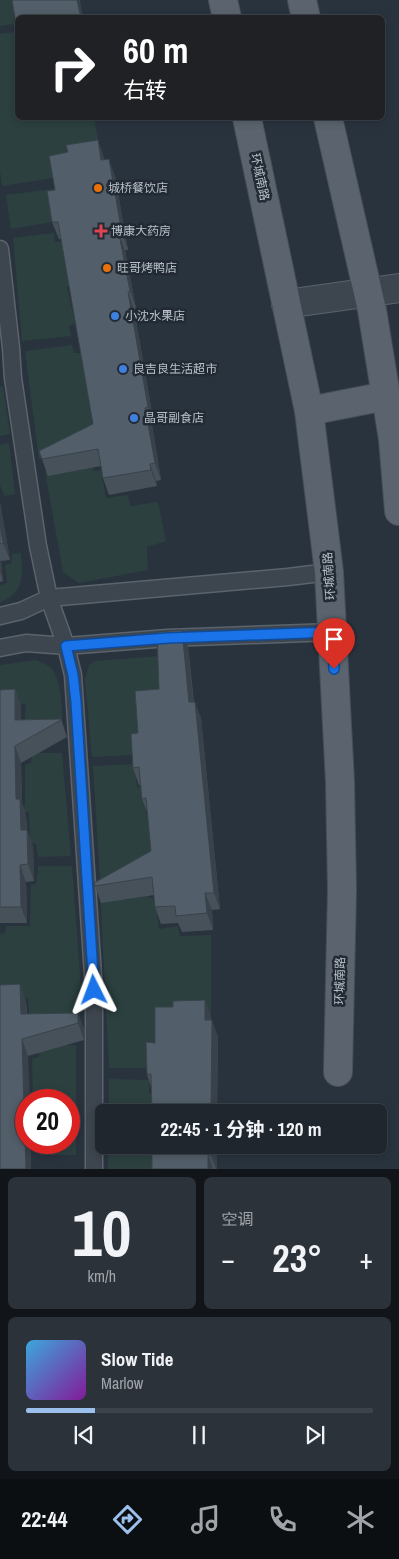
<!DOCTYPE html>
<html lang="zh">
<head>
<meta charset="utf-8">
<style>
  :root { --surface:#1f262e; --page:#2c323a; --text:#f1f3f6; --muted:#a1a5aa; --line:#3c434a; --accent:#9bc0ec }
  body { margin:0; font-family:"Archivo Narrow","Noto Sans SC",sans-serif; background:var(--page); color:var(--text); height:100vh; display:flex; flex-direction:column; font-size:19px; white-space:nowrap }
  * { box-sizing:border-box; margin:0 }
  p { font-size:16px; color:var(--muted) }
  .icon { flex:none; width:28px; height:28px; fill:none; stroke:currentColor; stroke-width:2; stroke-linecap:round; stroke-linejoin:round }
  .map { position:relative; height:1169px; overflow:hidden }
  .sheet { display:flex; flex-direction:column; gap:8px; padding:8px; background:#111519; flex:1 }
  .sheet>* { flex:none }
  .guide { position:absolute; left:15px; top:15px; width:370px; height:105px; border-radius:8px; box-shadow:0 2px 8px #0003,0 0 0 1px var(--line); background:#202124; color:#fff; overflow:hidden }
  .speed { position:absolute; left:15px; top:1089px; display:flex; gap:10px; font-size:25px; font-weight:700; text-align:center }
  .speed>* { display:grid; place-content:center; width:65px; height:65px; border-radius:50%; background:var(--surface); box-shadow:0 2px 8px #0003,0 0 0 1px var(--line); line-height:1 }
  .speed .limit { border:8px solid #d22; background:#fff; color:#111 }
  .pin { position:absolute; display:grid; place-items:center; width:42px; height:42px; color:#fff; margin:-51px -21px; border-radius:50% 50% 50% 0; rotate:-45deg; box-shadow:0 0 5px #0007 }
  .pin .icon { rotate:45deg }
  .me { position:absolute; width:55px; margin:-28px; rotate:357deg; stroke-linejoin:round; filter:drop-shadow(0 0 4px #0008) }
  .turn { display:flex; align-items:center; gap:18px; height:105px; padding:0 25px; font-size:22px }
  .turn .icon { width:65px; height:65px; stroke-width:2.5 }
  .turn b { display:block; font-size:35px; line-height:42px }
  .big { font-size:38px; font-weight:700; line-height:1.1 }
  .sheet .widget { flex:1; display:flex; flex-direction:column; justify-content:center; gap:8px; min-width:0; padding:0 18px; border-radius:8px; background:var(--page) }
  .sheet .dial { align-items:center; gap:0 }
  .dial b { font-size:65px; line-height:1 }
  .song { display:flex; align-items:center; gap:15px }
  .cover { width:60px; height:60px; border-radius:8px; background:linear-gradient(135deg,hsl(200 70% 55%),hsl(290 70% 35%)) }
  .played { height:5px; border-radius:2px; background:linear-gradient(90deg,var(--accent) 20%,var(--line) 20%) }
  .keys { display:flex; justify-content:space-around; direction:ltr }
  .heat { display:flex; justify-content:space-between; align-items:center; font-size:28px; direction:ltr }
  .sheet .tiles { flex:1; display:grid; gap:8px; grid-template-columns:1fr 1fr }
  .widget:last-child { grid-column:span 2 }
  .trip { position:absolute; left:95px; top:1104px; width:292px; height:50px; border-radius:8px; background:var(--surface); box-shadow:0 2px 8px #0003,0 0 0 1px var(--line); font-weight:700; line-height:50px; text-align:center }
  .tabs { display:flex; height:80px; justify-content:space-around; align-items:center; background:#0c0f12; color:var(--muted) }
  .tabs .icon { width:35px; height:35px }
  .tabs .active { color:var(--accent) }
  .tabs b { font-size:22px; color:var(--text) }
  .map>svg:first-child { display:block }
  .green { fill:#2c4040 }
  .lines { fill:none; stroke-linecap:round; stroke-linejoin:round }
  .service-casing { stroke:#5b636c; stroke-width:19 }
  .minor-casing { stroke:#5b636c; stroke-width:30 }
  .primary-casing { stroke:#464e58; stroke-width:30 }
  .service { stroke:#3d454e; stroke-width:16 }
  .minor { stroke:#3d454e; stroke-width:28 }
  .primary { stroke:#5b646e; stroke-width:28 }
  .wall { fill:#47515a }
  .shaded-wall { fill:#39424a }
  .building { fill:#525e69; stroke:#39424a }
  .route-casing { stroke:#114b97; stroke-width:12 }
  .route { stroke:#1a73e8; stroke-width:9 }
  .food-dot { fill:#e8710a; stroke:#222a34; stroke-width:2 }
  .health-dot { fill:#e0444e; stroke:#222a34; stroke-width:2 }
  .shop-dot { fill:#3f7fe0; stroke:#222a34; stroke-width:2 }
  .labels { text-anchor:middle; stroke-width:5; stroke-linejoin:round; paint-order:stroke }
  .street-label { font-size:12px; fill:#b9c0c9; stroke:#222a34 }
  .poi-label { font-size:12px; fill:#b9c0c9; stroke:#222a34; text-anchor:start }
</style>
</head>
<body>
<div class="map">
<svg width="399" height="1169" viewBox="0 0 399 1169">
  <rect width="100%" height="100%" fill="#29333e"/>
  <!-- green -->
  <g class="green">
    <polygon points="0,0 16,0 18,13 14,16 14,24 0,26"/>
    <polygon points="15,32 17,43 18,118 94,118 101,154 53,170 53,178 2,186 0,171 0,34"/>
    <polygon points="54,189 58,204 50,205 52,222 11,229 6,195"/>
    <polygon points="54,233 55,242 62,242 75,283 67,287 75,323 69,326 71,336 22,341 13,238"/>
    <polygon points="72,345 74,353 82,353 94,439 89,450 39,459 25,351"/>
    <polygon points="3,386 10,434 0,436 0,387"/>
    <polygon points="9,443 15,494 4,496 0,485 0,445"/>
    <polygon points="92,462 94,471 101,470 106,498 128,495 130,506 158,502 166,541 147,547 148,570 79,583 63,572 45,471"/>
    <path d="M21,553c2,25 3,38 -21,50v-18l7,-2 -2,-18 6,-1 1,-10z"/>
    <polygon points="189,654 193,693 162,697 141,746 134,755 92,757 85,680 89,665 95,661"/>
    <path d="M36,660c4,2 11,4 14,7 14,14 12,55 13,73l-31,1 -8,-8 2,-29 -22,-1 -4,-8v-30z"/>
    <polygon points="32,753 62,753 71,856 38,857 36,844 30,843 29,812 8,812 8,806 25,806 25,765 31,763"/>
    <polygon points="134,764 137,787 142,788 147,818 167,817 153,866 100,881 93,766"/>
    <polygon points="38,866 72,866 81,988 79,1031 30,1028 28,998 9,999 0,988 0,934 5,933 6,926 30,926 31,885 36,884"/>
    <polygon points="148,887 149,898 155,899 159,929 178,926 180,936 211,935 211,1013 176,1014 157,1056 149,1068 109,1068 100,890"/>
    <polygon points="76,1045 76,1155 41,1155 39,1147 31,1146 31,1143 69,1142 69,1100 14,1100 33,1099 32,1059 39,1057 39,1046"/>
    <polygon points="109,1079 149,1080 149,1093 155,1095 154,1105 109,1104"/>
    <polygon points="108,1145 154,1145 155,1169 108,1169"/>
  </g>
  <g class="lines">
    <!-- service casing -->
    <g class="service-casing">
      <g id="service">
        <polyline points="0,249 11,348 13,378 38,546 49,598 66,646 73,675 94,990 94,1169"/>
        <polyline points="0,616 21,611 49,598 288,577 329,572"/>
        <polyline points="0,648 26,643 66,646 168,638 333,632"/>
      </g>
    </g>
    <!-- minor casing -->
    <g class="minor-casing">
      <polyline id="minor" points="286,304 399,288"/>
    </g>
    <!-- primary casing -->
    <g class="primary-casing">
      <g id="primary">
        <polyline points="223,0 227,18"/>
        <polyline points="302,0 306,18"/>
        <polyline points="247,118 309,411 329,572 340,782 342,890 338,1072"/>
        <polyline points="328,118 372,310 393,439 399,511"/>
        <polyline points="309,411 386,396"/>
      </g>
    </g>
    <!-- service -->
    <use href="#service" class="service"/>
    <!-- minor -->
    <use href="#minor" class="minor"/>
    <!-- primary -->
    <use href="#primary" class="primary"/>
  </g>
  <!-- wall -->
  <g class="wall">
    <polygon points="104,157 104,159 115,176 128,250 125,250 136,308 134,309 154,424 152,425 161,480 156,481 157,486 109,495 103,478 101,466 48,476 39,451 93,424 61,239 59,239 52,222 55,190"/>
    <polygon points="0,502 10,560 1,561 3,581 0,582"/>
    <polygon points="188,647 194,702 201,718 220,909 212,910 213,930 182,932 178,923 161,924 155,907 154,895 101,903 94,883 151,851 148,814 142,799 141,785 139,785 133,768 138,733 159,689"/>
    <polygon points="15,689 21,706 21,720 61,719 67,737 21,763 22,803 26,816 27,830 33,847 34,881 26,882 27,923 0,923 0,690"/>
    <polygon points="205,1000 211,1017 211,1020 218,1037 217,1112 152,1112 151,1087 147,1074 155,1043 173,1007"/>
    <polygon points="26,1001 27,1014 78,1013 84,1030 84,1040 28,1056 26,1142 31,1142 31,1169 0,1169"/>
    <rect x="152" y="1145" width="65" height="24"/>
  </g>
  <!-- shaded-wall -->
  <g class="shaded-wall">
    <polygon points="77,0 80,0 83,18 81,18"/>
    <polygon points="98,140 104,157 107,176 101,160"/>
    <polygon points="109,159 115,176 128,250 122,233"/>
    <polygon points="119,234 125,250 136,308 130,291"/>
    <polygon points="128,292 134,309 154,424 148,407"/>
    <polygon points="145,408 152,425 161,480 155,463"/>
    <polygon points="150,464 156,481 157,486 151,470"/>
    <polygon points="0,502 10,560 3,543 0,523"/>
    <polygon points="0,559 1,561 3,581 0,572"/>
    <polygon points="182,630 188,647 195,719 189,702"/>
    <polygon points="15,689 21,706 21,736 15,720"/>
    <polygon points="195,702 201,718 220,909 214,893"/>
    <polygon points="15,746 21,763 22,803 26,816 27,847 21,830 16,799"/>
    <polygon points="27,830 33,847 34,881 28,864"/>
    <polygon points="20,865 26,882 27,923 21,907"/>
    <polygon points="205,893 212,910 213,930 207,913"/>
    <polygon points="20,984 26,1001 27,1031 21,1014"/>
    <polygon points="205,1000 211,1017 211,1037 205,1020"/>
    <polygon points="78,1013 84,1030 84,1040 78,1023"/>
    <polygon points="212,1020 218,1037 217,1112 211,1112"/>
    <polygon points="22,1039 28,1056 30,1100 26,1100 26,1142 31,1142 31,1169 26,1169"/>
    <polygon points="211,1145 217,1145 217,1169 216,1169 211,1155"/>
    <polygon points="208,1155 213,1169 208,1169"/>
  </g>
  <!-- building -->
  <g class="building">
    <polygon points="12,0 77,0 81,18 18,18 18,24 16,24"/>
    <polygon points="98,140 101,160 109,159 122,233 119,234 130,291 128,292 148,407 145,408 155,463 150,464 151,470 103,478 98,449 42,459 39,451 93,424 58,222 52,222 47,191 55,190 49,156 68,152 66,145"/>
    <polygon points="0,523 3,543 0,544"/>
    <polygon points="182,630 189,702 195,702 214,893 205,893 207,913 176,916 175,906 155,907 152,877 95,886 94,883 151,851 146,798 142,799 139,767 133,768 131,734 138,733 135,691 159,689 157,632"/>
    <polygon points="15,689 15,720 61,719 61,720 15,746 16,799 20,799 21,830 27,830 28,864 20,865 21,907 0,907 0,690"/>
    <polygon points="20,984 21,1014 78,1013 78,1023 22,1039 26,1169 0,1169 0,985"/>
    <polygon points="205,1000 205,1020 212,1020 211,1112 152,1112 151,1074 147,1074 146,1042 155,1043 155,1007 173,1007 173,1001"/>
    <polygon points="152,1145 211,1145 211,1155 208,1155 208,1169 152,1169"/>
  </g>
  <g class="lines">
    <!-- route casing -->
    <g class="route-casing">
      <polyline id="route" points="94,990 76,702 73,675 66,646 168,638 333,632 334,669"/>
    </g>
    <!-- route -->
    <use href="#route" class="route"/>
  </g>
  <!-- markers -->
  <g class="food-dot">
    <circle cx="98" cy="188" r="5"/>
    <circle cx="107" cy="268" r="5"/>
  </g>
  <path class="health-dot" d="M98.5 223.5h5v5h5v5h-5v5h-5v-5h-5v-5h5z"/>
  <g class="shop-dot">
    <circle cx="115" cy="316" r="5"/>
    <circle cx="123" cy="369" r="5"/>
    <circle cx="134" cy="418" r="5"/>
  </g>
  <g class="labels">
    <!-- street labels -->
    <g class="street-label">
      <text transform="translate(260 177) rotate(78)" y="4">环城南路</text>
      <text transform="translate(329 576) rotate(-94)" y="4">环城南路</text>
      <text transform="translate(340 981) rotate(-89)" y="4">环城南路</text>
    </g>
    <!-- poi labels -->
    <g class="poi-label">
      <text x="108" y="192">城桥餐饮店</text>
      <text x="111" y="235">博康大药房</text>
      <text x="117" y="272">旺哥烤鸭店</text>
      <text x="125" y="320">小沈水果店</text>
      <text x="133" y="373">良吉良生活超市</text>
      <text x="144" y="422">晶哥副食店</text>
    </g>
  </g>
</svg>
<div class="speed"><div class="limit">20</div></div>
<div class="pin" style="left:334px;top:669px;background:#d93025"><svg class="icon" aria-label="arrive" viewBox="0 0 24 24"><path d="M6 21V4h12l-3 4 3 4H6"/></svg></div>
<svg class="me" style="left:94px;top:990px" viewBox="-20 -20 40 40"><path d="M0-17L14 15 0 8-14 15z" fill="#1a73e8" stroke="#fff" stroke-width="4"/></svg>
<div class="trip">22:45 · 1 分钟 · 120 m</div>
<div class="guide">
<div class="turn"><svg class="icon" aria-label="right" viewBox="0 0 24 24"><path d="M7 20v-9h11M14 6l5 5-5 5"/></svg><div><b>60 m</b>右转</div></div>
</div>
</div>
<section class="sheet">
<div class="tiles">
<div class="widget dial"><b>10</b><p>km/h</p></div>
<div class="widget"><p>空调</p>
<div class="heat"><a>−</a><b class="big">23°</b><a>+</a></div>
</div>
<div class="widget">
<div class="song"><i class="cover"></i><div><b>Slow Tide</b><p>Marlow</p></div></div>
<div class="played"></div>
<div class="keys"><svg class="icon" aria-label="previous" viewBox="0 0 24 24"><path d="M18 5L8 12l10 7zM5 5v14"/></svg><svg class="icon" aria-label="pause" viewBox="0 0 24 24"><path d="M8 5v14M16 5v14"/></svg><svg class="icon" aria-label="next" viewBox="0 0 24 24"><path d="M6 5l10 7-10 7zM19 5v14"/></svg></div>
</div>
</div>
</section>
<nav class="tabs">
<b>22:44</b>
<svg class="icon active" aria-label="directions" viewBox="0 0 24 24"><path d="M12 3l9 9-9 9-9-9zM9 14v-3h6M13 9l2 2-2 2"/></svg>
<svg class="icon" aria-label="music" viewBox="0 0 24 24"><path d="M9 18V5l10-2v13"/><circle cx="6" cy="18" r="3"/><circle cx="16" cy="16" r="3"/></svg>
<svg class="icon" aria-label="phone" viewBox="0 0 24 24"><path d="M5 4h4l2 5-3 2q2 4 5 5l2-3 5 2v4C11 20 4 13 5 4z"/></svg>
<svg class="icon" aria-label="climate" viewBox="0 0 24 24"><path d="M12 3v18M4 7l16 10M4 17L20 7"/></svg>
</nav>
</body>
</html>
